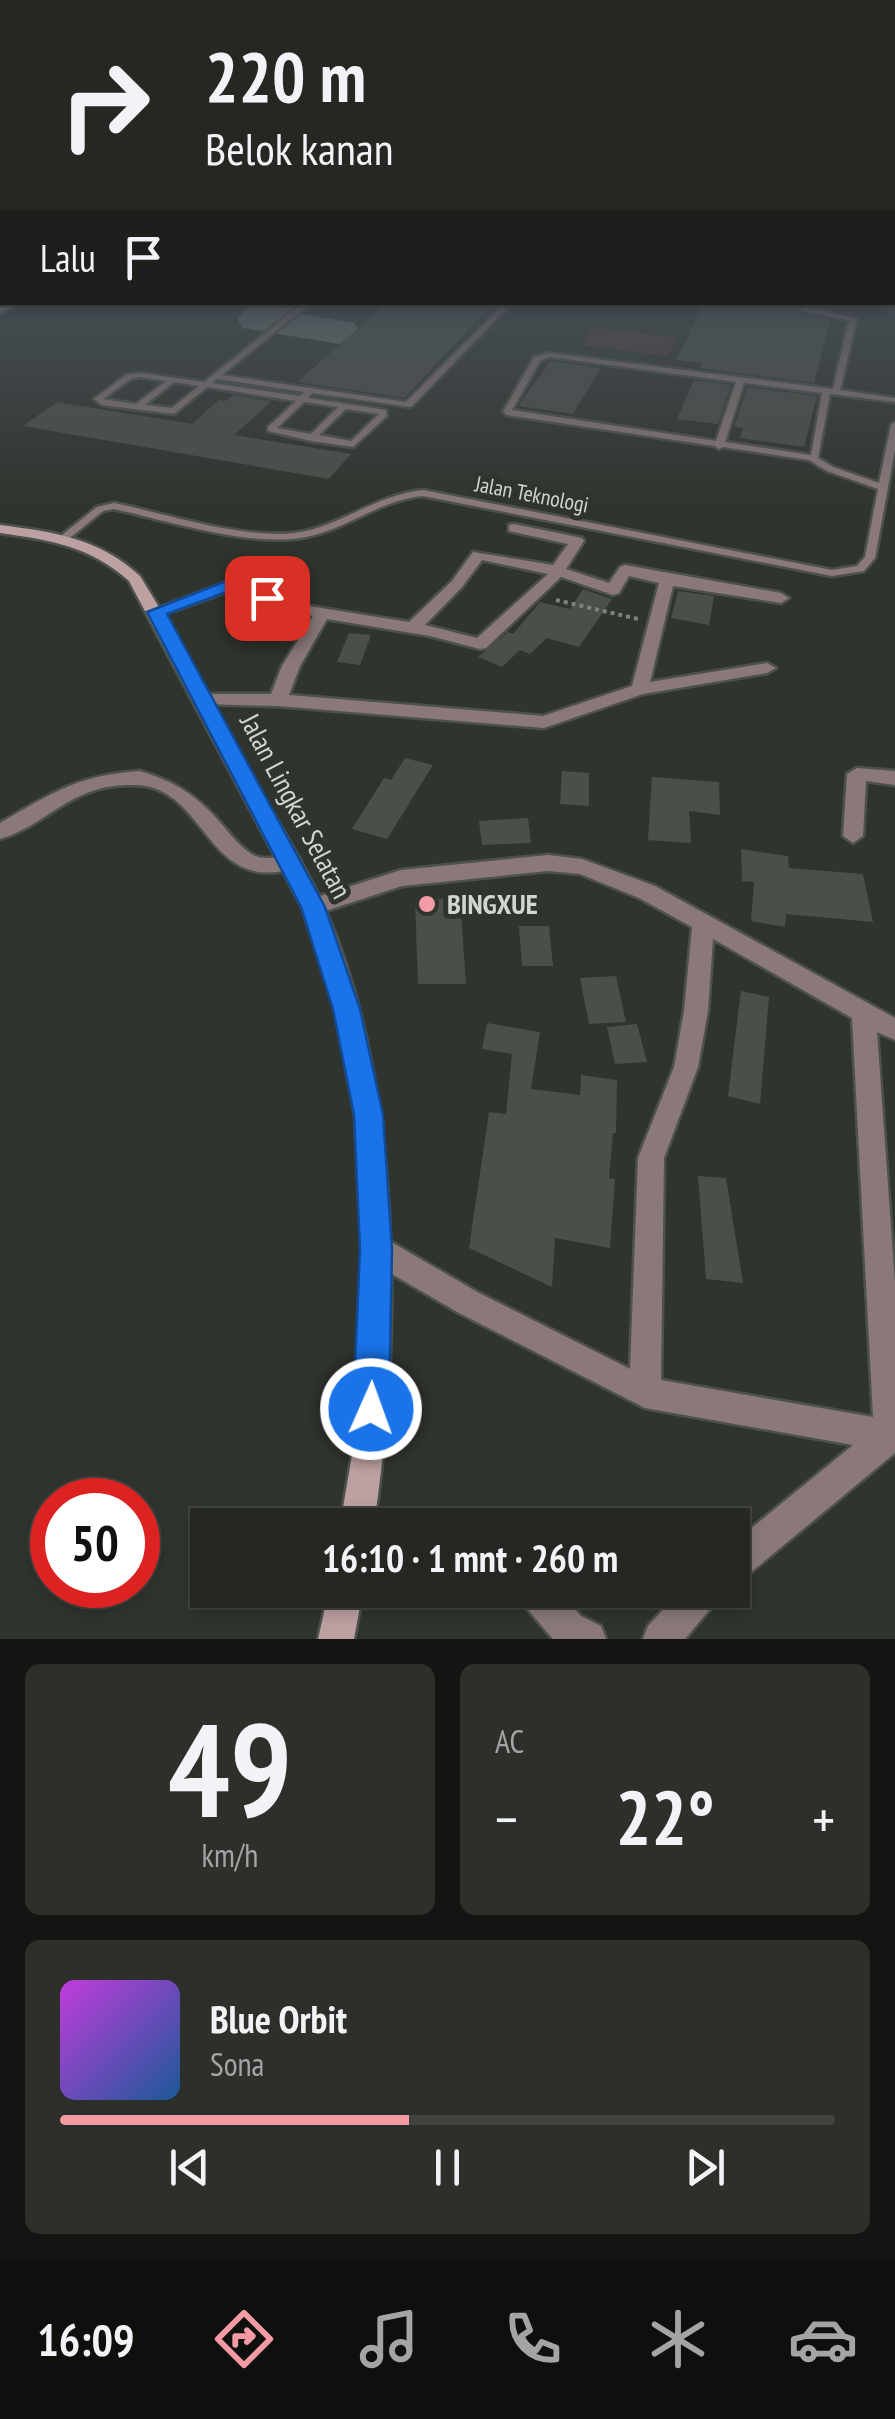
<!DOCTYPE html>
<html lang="id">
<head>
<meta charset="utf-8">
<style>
  :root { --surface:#242722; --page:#2c2f2a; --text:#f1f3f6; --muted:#a3a5a5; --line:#414440; --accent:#f49aa3 }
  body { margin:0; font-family:"PT Sans Narrow",sans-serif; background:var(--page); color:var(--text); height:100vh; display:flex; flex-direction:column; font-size:38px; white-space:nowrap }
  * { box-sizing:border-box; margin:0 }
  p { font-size:32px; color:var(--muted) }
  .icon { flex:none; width:55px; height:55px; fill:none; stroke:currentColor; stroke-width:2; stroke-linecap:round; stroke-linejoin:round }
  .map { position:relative; height:1639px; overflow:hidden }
  .details { display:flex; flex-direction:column; gap:25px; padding:25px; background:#141513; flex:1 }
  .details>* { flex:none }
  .banner { position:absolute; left:0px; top:0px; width:895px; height:305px; box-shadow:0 5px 15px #0003,0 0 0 2px var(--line); background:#242722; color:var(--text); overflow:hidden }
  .speed { position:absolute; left:30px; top:1478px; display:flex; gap:20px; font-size:50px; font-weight:700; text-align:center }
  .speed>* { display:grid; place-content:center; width:130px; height:130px; border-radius:50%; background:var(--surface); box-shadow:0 5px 15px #0003,0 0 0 2px var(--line); line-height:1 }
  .speed .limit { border:15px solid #d22; background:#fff; color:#111 }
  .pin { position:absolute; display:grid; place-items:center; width:85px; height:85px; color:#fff; margin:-42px; border-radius:20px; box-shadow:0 5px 15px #0006 }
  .me { position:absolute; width:110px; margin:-55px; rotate:2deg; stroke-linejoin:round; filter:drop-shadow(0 0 8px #0008) }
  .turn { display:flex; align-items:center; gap:35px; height:210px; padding:0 40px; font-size:45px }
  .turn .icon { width:130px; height:130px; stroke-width:2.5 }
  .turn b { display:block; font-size:70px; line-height:85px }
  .then { display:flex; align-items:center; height:95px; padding:0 40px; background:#0003; gap:20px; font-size:38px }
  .big { font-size:75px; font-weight:800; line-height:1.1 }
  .details .card { flex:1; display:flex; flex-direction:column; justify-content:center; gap:15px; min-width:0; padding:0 35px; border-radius:15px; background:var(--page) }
  .details .dial { align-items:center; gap:0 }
  .dial b { font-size:130px; line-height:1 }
  .song { display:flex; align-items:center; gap:30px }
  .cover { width:120px; height:120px; border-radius:15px; background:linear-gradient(135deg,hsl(290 70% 55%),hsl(210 70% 35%)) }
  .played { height:10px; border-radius:5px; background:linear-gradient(90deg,var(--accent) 45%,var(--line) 45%) }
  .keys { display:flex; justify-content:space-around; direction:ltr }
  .heat { display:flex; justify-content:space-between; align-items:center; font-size:55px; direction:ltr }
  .details .tiles { flex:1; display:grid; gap:25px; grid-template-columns:1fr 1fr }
  .card:last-child { grid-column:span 2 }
  .trip { position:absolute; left:190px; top:1508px; width:560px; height:100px; border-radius:0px; background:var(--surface); box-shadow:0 5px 15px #0003,0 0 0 2px var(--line); font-weight:800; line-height:100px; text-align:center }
  .tab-bar { display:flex; height:160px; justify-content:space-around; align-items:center; background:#0e100e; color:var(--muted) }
  .tab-bar .icon { width:70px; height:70px }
  .tab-bar .selected { color:var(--accent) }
  .tab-bar b { font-size:45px; color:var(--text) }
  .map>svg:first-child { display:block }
  .green { fill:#523b3d }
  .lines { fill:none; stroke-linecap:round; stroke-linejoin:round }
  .taxiway { fill:#787b76; fill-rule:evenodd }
  .building { fill:#4b4f49 }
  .service-casing { stroke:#4d514b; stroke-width:5 }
  .minor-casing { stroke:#4d514b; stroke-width:5 }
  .secondary-casing { stroke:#4d514b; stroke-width:5 }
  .path { stroke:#7e817c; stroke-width:4; stroke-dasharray:4 4; stroke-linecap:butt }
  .service { fill:#8b797a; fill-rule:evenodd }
  .minor { fill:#8b797a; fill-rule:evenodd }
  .secondary { fill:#bda0a2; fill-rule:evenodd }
  .route { fill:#1a73e8; stroke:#114b97; stroke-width:2.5 }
  .poi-dot { fill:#f49aa3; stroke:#30342e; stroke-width:4 }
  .labels { text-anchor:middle; stroke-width:10; stroke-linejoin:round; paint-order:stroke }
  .far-street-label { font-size:22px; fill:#d2d5d1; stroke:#30342e }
  .street-label { font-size:28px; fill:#d2d5d1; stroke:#30342e }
  .poi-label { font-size:28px; font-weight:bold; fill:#d2d5d1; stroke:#30342e; text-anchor:start }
</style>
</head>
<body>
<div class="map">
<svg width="895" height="1639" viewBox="0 0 895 1639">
  <rect width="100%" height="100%" fill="#30342e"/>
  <!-- green -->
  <polygon class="green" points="594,328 677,338 668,356 582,345"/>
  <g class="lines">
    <!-- taxiway -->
    <polygon class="taxiway" points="253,302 297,302 290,312 354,323 360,332 354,341 339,344 243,328 237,319"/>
  </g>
  <!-- building -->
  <g class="building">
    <polygon points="388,302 494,302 405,398 297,382"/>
    <polygon points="705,302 798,302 794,314 830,320 814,383 700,368 702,363 676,360"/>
    <polygon points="550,361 601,368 573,414 518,406"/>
    <polygon points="694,380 731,385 718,424 677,419"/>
    <polygon points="747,387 817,396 804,447 740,438 743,428 734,427"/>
    <polygon points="233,395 272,401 234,435 351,454 329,479 23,426 57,402 192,424 219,400 226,401"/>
    <polygon points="583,589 612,599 579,647 547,638 530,654 520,650 502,667 478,657 508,632 513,634 540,602 570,609"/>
    <polygon points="678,591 714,596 709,625 671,618"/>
    <polygon points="349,633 371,635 360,665 337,662"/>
    <polygon points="405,758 433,765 387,839 352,829 384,778 391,780"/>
    <polygon points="562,771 589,773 589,806 560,804"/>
    <polygon points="652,777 719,782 720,815 689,811 691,843 648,840"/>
    <polygon points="528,818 531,843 482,845 479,821"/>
    <polygon points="741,849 788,856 789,868 863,874 873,922 786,914 785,927 751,921 754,882 742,881"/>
    <polygon points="460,898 466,984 418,984 415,900"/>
    <polygon points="519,926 549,926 553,966 522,966"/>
    <polygon points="616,976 626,1022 589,1024 580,978"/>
    <polygon points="741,991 769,997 760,1104 728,1096"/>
    <polygon points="487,1023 540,1032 531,1089 580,1095 581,1075 617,1080 616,1133 613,1133 609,1178 615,1179 610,1248 555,1238 552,1287 469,1248 489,1112 506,1114 512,1054 482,1049"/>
    <polygon points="637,1024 647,1062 615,1064 607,1027"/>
    <polygon points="698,1176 726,1178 743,1283 706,1279"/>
  </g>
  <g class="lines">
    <!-- service casing -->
    <g class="service-casing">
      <g id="service">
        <path d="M304,302h8l-90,73 184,27 100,-100h7l-102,105 -99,-14 -4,5 78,12 1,6 -34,31 -42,-6 -43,-10v-4l28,-26 -89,-14 -33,27 -72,-9 -8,-6 32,-24 14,-2 64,9zM140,377l26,4 -30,23 -33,-5 28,-20zM217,379l87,13 -4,4 -88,-13zM174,382l25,4 -27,22 -27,-3zM304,402l34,5 -27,27 -34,-6zM346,409l33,5 -28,27 -32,-6z"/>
        <path d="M803,307l54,12 -17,71 55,8v4l-65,-8 -12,64 15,9 46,16 12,-58 4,-3v27l-20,109 -11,13 -32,5 -409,-80c-43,4 -76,33 -117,41 -55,11 -137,-16 -192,-28l-11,2 -37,30 -9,-2 40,-32 17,-4c54,11 139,40 192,28 42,-10 71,-36 117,-41l409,80 25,-4 8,-9 13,-68 -51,-18 -18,-11 -86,-13 -4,2 -4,-3 -208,-31 -4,-3 31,-55 15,-4 284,36 16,-69 -48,-10zM550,357l186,25 -20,59 -204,-31 28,-49zM744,383l78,10 -11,62 -86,-13z"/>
      </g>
    </g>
    <!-- minor casing -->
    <g class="minor-casing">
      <g id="minor">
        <path d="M514,524l68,14 2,3 -18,28 43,14 11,-16 5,-2 156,28 8,5 -8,5 -108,-17 -23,96 117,-19 9,5 -9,5 -124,21 -99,34 -266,-22 -78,-2 -6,-2 -3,-4 3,-4h77l11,-28 31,-50 -84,-25 -67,24h-12l-2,-3 81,-31 73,24 107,17 43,-41 21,-29 80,13 15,-21 -59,-13v-6zM482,560l66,14 -71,64 -52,-13 37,-38zM629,576l30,7 -27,103 -89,30 -254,-21 11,-29 27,-47 103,17 50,13 6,-1 75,-71 52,18 6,-2z"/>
        <polygon points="857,768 895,771 895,785 866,781 863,836 853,843 843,836 847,774"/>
        <path d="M140,771c33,10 55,23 78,49 10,11 20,25 32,33 16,11 29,0 45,5l3,5 -3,5c-89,28 -88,-82 -160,-83 -65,-2 -83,38 -135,54v-16c52,-30 78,-48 140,-52z"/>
        <path d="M548,855l34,4 73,27 240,132v22l-18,-8 18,251v170l-151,125 -12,5v-39l121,-99 -208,-37 -186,-95 -93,-54 -4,-10 4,-10 10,-4 10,4 93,54 151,76 8,-211 36,-91 10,-56 8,-84 -53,-29 -59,-24 -32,-3 -146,15 -89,29 -8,-2 -3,-6 3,-6 96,-31zM713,939l139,79 21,399 -212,-37 3,-222 34,-91 10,-56z"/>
        <polygon points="518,1590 557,1590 581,1616 601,1626 606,1639 553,1639 523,1604"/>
        <polygon points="681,1590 721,1590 716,1602 685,1639 643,1639 648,1626"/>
      </g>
    </g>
    <!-- secondary casing -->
    <g class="secondary-casing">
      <g id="secondary">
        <polygon points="7,302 20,302 0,314 0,307"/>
        <path d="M0,525c54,7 99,13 140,51 39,62 72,128 107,192 25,45 55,91 77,139 78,176 78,429 50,618h-34l13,-76 9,-200 -7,-134 -20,-106 -33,-102 -173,-326c-39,-35 -79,-41 -129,-48z"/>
        <polygon points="329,1590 363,1590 354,1639 318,1639"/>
      </g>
    </g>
    <!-- path -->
    <polyline class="path" points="556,600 638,619"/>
    <!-- service -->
    <use href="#service" class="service"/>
    <!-- minor -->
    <use href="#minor" class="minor"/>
    <!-- secondary -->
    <use href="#secondary" class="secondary"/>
  </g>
  <!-- sky -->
  <linearGradient id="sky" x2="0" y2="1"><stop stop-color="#1a1d19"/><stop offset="0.55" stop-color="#485057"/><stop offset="1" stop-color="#485057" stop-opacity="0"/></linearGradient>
  <rect width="895" height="506" fill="url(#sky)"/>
  <!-- route -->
  <polygon class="route" points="229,580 276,598 267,603 229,591 167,614 325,907 360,1009 383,1115 392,1249 389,1409 383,1422 371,1427 358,1422 353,1409 360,1249 354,1115 333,1009 301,907 147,612"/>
  <!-- markers -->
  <circle class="poi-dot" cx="427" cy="904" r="10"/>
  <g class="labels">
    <!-- far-street labels -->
    <g class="far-street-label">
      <text transform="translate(532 494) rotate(11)" y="8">Jalan Teknologi</text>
    </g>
    <!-- street labels -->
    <g class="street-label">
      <text transform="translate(296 806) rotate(62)" y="10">Jalan Lingkar Selatan</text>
    </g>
    <!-- poi labels -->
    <g class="poi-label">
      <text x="447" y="914">BINGXUE</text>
    </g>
  </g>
</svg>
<div class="speed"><div class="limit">50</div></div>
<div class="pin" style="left:267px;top:598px;background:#d93025"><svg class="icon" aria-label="arrive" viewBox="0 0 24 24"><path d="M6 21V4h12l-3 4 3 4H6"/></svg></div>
<svg class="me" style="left:371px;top:1409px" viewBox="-20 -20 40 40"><circle r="17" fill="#1a73e8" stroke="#fff" stroke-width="3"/><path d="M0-11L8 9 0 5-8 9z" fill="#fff"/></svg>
<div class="trip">16:10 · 1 mnt · 260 m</div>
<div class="banner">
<div class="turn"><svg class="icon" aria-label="right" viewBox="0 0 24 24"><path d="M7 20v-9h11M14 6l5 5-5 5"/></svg><div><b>220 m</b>Belok kanan</div></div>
<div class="then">Lalu<svg class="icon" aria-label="arrive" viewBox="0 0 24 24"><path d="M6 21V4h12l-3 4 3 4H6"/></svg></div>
</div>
</div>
<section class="details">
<div class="tiles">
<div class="card dial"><b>49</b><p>km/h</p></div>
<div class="card"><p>AC</p>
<div class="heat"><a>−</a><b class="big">22°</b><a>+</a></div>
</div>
<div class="card">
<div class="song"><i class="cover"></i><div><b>Blue Orbit</b><p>Sona</p></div></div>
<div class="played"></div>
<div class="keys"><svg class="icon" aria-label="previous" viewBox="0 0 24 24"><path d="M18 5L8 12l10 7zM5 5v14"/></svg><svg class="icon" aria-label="pause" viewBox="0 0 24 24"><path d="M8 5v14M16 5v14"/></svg><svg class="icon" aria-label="next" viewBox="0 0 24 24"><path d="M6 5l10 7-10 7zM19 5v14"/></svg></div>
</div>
</div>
</section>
<nav class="tab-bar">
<b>16:09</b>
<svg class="icon selected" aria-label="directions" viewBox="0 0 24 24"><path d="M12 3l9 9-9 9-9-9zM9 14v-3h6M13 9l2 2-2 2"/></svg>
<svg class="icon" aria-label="music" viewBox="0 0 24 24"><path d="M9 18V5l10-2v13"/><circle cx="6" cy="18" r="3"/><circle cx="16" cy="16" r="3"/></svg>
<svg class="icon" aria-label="phone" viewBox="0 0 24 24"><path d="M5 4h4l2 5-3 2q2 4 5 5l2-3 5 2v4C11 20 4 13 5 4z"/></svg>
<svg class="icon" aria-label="climate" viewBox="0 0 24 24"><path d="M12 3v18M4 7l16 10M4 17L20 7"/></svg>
<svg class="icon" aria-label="car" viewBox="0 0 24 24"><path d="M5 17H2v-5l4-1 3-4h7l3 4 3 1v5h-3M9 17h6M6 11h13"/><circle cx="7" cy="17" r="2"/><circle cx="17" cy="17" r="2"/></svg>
</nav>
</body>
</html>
